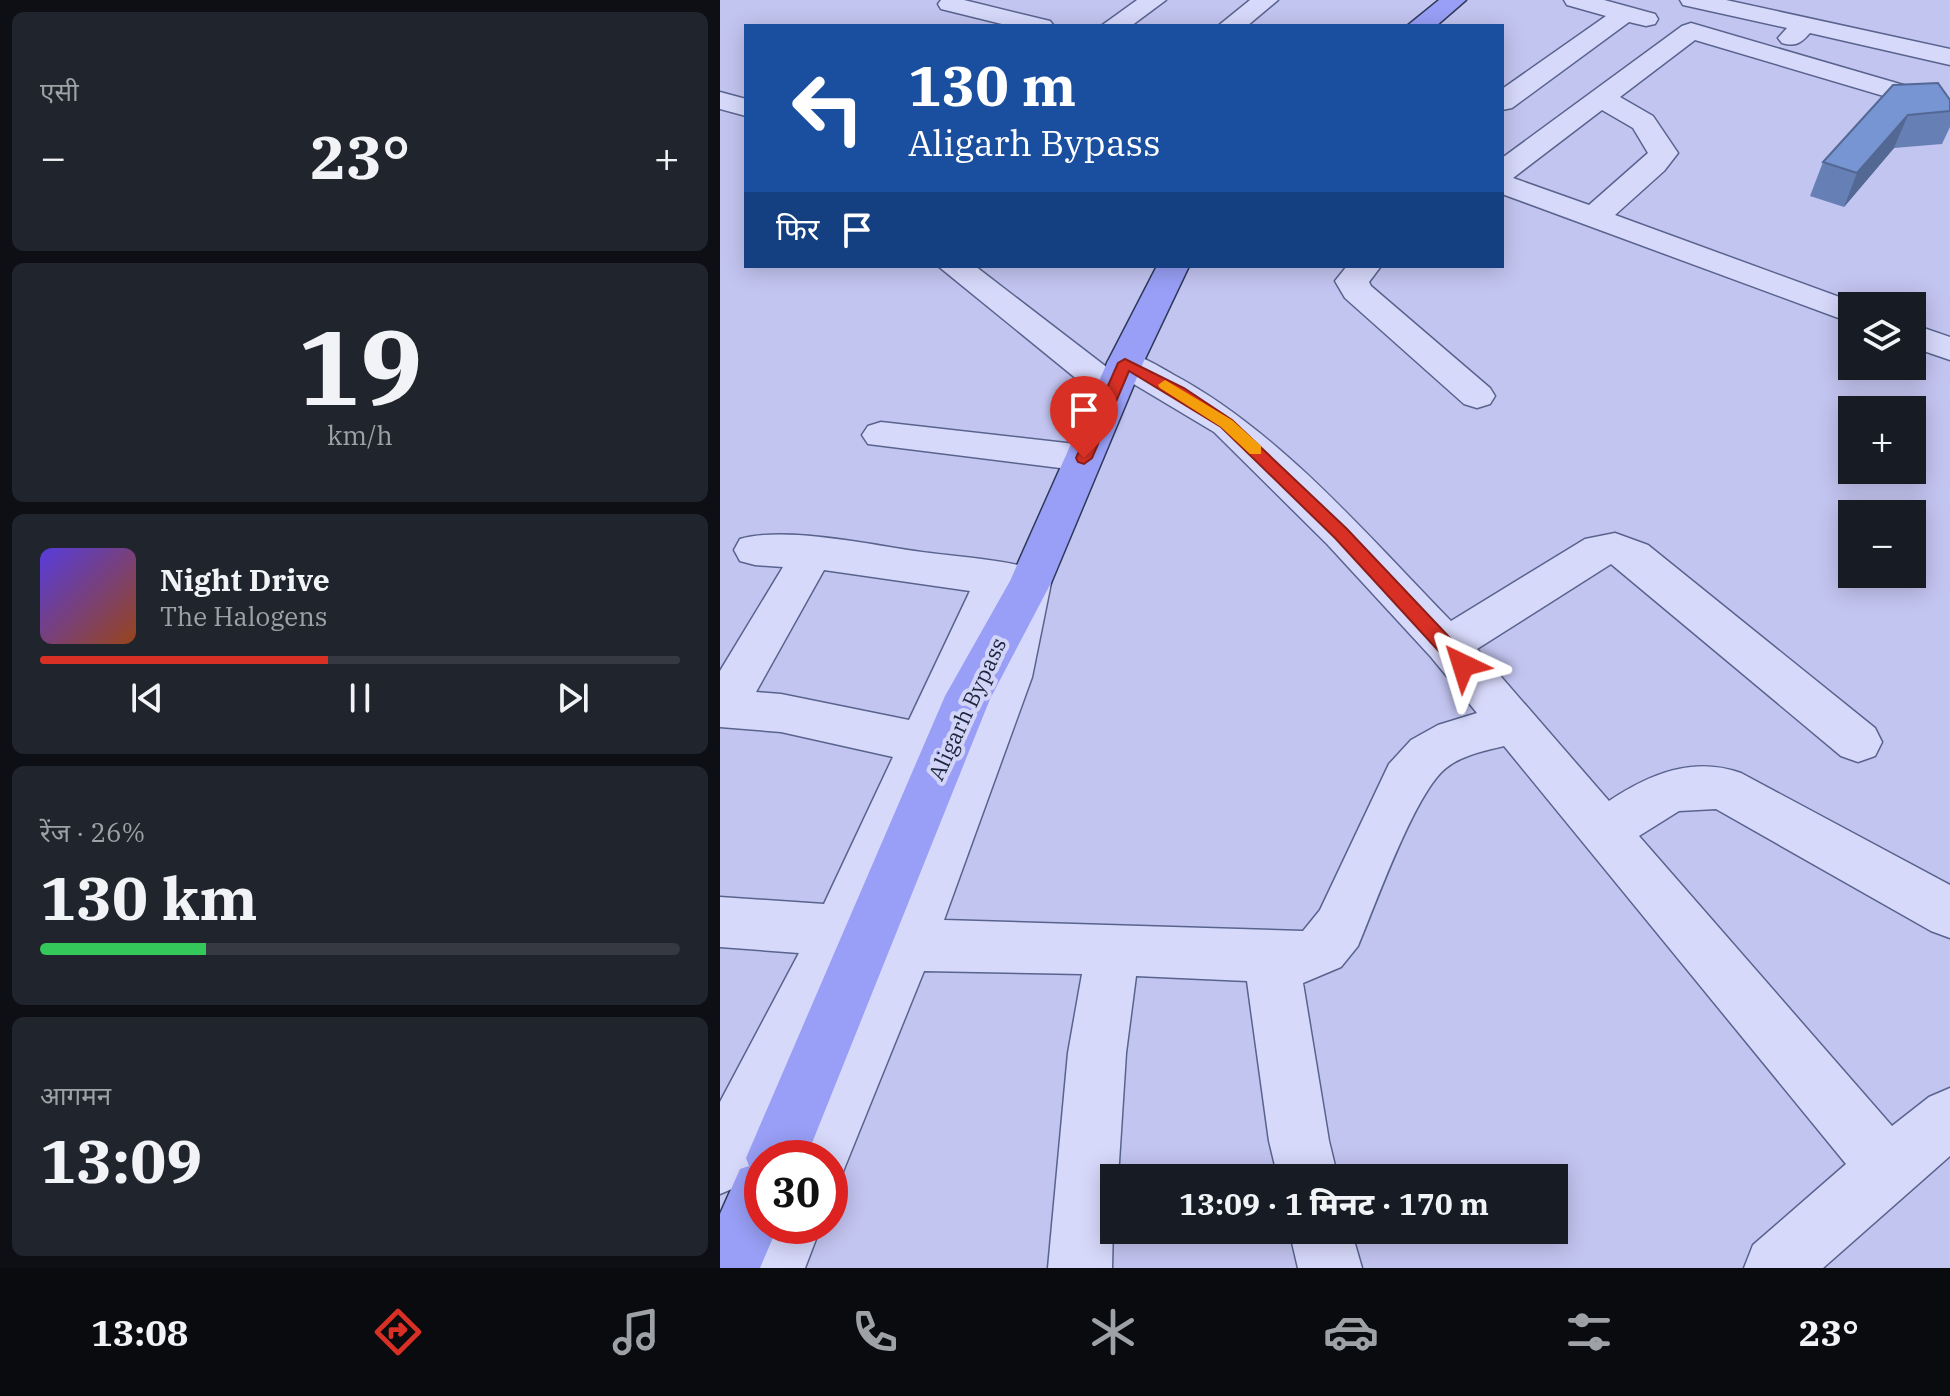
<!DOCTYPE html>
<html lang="hi">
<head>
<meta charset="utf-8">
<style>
  :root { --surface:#171b24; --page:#20242c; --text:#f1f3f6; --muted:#9ea1a6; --line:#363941; --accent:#d93025 }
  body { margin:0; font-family:"IBM Plex Serif","Noto Sans Devanagari",serif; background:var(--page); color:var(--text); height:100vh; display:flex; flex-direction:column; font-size:30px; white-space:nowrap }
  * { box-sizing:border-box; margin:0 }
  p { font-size:26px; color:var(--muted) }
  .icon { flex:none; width:44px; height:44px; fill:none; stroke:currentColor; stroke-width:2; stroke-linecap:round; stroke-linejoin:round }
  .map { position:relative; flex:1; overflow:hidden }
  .drawer { display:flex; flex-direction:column; gap:12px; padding:12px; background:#0d0f14; width:720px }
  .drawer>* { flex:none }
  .hud { position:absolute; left:24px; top:24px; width:760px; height:244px; border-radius:0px; box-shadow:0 4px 20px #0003; background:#1a4fa0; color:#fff; overflow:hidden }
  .buttons { position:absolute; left:1118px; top:292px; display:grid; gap:16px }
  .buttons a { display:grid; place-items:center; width:88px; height:88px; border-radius:0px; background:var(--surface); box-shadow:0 4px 20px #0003; font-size:40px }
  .speed { position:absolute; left:24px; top:1140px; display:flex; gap:16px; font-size:40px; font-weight:700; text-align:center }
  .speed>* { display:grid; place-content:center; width:104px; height:104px; border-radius:50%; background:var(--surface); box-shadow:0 4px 20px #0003; line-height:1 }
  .speed .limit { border:12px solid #d22; background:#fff; color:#111 }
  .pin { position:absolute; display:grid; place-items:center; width:68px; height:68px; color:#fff; margin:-82px -34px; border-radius:50% 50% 50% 0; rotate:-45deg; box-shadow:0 0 8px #0007 }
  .pin .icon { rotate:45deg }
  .me { position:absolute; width:88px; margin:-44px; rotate:319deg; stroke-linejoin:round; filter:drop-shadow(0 0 6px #0008) }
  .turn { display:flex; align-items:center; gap:28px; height:168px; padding:0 32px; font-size:36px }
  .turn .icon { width:104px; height:104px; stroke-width:2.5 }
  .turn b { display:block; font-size:56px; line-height:68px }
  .then { display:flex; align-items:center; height:76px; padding:0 32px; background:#0003; gap:16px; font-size:30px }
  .big { font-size:60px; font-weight:800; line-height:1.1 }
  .drawer .widget { flex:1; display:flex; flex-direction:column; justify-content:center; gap:12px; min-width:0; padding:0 28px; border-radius:12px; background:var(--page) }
  .drawer .dial { align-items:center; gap:0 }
  .dial b { font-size:104px; line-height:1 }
  .song { display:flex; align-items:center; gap:24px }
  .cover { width:96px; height:96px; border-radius:12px; background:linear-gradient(135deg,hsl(250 70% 55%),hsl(20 70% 35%)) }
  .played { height:8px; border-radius:4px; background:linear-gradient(90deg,var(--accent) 45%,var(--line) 45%) }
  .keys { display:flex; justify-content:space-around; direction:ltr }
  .heat { display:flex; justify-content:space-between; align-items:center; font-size:44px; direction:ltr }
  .charge { height:12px; border-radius:6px; background:linear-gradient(90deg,#34c759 26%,var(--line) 0) }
  .trip { position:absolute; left:380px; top:1164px; width:468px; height:80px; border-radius:0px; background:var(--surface); box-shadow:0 4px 20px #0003; font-weight:800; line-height:80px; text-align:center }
  .dock { display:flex; height:128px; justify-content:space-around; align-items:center; background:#090b0e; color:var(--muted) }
  .dock .icon { width:56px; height:56px }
  .dock .active { color:var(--accent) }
  .dock b { font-size:36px; color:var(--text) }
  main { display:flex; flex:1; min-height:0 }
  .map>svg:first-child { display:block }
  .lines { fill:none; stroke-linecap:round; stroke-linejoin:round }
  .minor-casing { stroke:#58648d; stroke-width:3 }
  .major-casing { stroke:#2d3a5a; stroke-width:3 }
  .minor { fill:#d7d9fb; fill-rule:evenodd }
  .major { fill:#999ff6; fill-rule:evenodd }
  .wall { fill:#6680b5 }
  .shaded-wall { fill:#536893 }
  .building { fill:#7795d2; stroke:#536893; stroke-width:2 }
  .route { fill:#d93025; stroke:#8d1f18; stroke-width:2 }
  .slow { fill:#f59e0b }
  .labels { text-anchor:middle; stroke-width:8; stroke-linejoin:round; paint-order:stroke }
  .street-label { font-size:22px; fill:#1d263c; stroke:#d3d5f8 }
</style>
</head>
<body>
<main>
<section class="drawer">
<div class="widget"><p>एसी</p>
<div class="heat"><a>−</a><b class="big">23°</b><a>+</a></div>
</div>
<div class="widget dial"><b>19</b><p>km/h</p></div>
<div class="widget">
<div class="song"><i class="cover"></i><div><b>Night Drive</b><p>The Halogens</p></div></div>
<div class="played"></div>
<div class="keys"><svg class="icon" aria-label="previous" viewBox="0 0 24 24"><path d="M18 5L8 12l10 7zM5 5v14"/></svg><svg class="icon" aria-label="pause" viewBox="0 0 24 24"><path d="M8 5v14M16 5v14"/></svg><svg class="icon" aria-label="next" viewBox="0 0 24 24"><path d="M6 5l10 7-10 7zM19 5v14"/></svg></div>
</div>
<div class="widget"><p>रेंज · 26%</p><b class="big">130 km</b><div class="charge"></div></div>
<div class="widget"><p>आगमन</p><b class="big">13:09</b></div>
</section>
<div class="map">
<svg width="1230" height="1268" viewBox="0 0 1230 1268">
  <rect width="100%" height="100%" fill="#c3c5f1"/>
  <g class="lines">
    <!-- minor casing -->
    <g class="minor-casing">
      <g id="minor">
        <polygon points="221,0 244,0 330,21 334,26 290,26 221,9 218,4"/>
        <polygon points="417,0 446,0 411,26 381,26"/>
        <polygon points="530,0 558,0 527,26 498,26"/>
        <polygon points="844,0 884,0 935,14 938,19 935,24 926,26 909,22 792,108 782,110 782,89 886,16 847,5"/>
        <path d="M960,0h46l224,49v16l-140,-32c-9,10 -14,14 -28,10l-4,-5 9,-10 -104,-23z"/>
        <path d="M971,23l233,68 4,6 -4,6 -10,2 -219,-65 -75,57 33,19 25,37 -14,18 -49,44 249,91h-12v17l-350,-129v-36l180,-132zM882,110l31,18 15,25 -59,52 -76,-27z"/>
        <polygon points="0,92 26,99 26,116 0,109"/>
        <polygon points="218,266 255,266 406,382 411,390 406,398 393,402 380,398"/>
        <polygon points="627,266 661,266 649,282 651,286 770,388 775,396 770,404 757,408 744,404 625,298 615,281"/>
        <polygon points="1192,324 1230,337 1230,360 1192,347"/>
        <path d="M405,352c18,4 33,14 49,23 105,56 194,161 277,246l134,-82 30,-6 33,12 227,183 7,14 -7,14 -17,6 -17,-6 -230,-192 -134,85 132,152c41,-27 84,-45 132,-28l209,112v53l-19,-7 -215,-122 -37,2 -40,25 253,290 37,-29 21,-9v68l-127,112h-79l9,-23 93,-81 -342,-418c-20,5 -42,9 -58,22 -31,24 -71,138 -88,178l-17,21 -38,16 26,158 9,37h-60l-9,-37 -22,-160 -111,-5 -10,77 -8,125h-4l-2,90h-64l20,-215 14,-79 -158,-3 -84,208 -10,5v-26h-41l93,-215 104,-266 14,-57 -142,328 -117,237 -21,9v-92l79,-149 -79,-6v-50l104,7 69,-147 -112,-25 -61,-5v-56l63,-104 -28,-2 -15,-4 -6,-11 6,-11c47,-14 140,8 190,14 38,5 78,7 115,19l6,11 -19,94 -88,243 359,11 17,-21 69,-146 22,-24 27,-15 39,-12 -46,-56 -104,-113 -113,-112 -102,-61 -5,-8 5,-8zM104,570l146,21 -61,129 -128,-26 -25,-2z"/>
        <polygon points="161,422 364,445 378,449 383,458 378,467 364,471 148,444 142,435 148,426"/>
        <polygon points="42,1218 42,1226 101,1226 85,1268 21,1268"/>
        <polygon points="569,1230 631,1230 642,1268 578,1268"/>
      </g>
    </g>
    <!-- major casing -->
    <g class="major-casing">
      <g id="major">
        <polygon points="719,0 746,0 716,26 687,26"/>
        <polygon points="437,266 469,266 423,363 331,583 270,699 86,1158 42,1158 42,1226 58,1226 40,1268 0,1268 0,1214 20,1169 29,1166 26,1158 35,1137 225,696 290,581 387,363"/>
      </g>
    </g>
    <!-- minor -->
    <use href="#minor" class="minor"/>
    <!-- major -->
    <use href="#major" class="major"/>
  </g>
  <!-- wall -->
  <polygon class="wall" points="1173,85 1230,100 1230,127 1222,144 1174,148 1124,207 1090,196 1103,162"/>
  <!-- shaded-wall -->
  <polygon class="shaded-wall" points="1188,115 1174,148 1124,207 1137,173"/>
  <!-- building -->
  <polygon class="building" points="1218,83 1230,100 1230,111 1188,115 1137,173 1103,162 1173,85"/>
  <!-- route -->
  <polygon class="route" points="405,359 464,388 512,420 627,529 750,659 752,665 750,670 736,670 615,538 501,427 409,371 372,458 364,464 358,462 356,458 398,363"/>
  <!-- slow -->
  <polygon class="slow" points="445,380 512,420 541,446 541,454 530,454 501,427 440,388 438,385"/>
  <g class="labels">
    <!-- street labels -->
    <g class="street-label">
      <text transform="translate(247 709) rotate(-65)" y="8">Aligarh Bypass</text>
    </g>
  </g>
</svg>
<div class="buttons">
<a><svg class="icon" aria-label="layers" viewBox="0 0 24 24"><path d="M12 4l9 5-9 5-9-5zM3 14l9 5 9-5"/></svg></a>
<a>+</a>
<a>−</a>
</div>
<div class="speed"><div class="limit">30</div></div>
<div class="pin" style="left:364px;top:458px;background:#d93025"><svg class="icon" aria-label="arrive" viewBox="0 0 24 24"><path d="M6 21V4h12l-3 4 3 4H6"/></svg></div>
<svg class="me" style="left:743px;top:665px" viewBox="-20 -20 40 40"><path d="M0-17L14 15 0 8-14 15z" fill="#d93025" stroke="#fff" stroke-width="4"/></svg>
<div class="trip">13:09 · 1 मिनट · 170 m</div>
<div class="hud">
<div class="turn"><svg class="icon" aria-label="left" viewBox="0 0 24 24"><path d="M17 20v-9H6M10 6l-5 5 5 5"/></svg><div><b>130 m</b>Aligarh Bypass</div></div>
<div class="then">फिर<svg class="icon" aria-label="arrive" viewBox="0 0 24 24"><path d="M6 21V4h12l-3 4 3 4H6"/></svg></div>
</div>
</div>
</main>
<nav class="dock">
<b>13:08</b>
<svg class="icon active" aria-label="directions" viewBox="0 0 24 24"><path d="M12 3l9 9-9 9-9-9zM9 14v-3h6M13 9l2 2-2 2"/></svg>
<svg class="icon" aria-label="music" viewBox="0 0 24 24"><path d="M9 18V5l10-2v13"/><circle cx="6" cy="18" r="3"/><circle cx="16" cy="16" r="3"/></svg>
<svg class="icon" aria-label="phone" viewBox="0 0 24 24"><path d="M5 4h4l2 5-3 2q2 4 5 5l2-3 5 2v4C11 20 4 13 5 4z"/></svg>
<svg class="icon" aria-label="climate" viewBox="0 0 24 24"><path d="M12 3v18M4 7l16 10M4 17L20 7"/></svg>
<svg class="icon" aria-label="car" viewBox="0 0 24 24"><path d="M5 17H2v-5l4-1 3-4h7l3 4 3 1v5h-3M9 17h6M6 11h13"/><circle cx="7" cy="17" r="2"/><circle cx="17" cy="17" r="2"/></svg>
<svg class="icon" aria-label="filters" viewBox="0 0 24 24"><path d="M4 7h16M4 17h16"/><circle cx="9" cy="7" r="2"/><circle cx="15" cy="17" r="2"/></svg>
<b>23°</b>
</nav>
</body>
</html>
